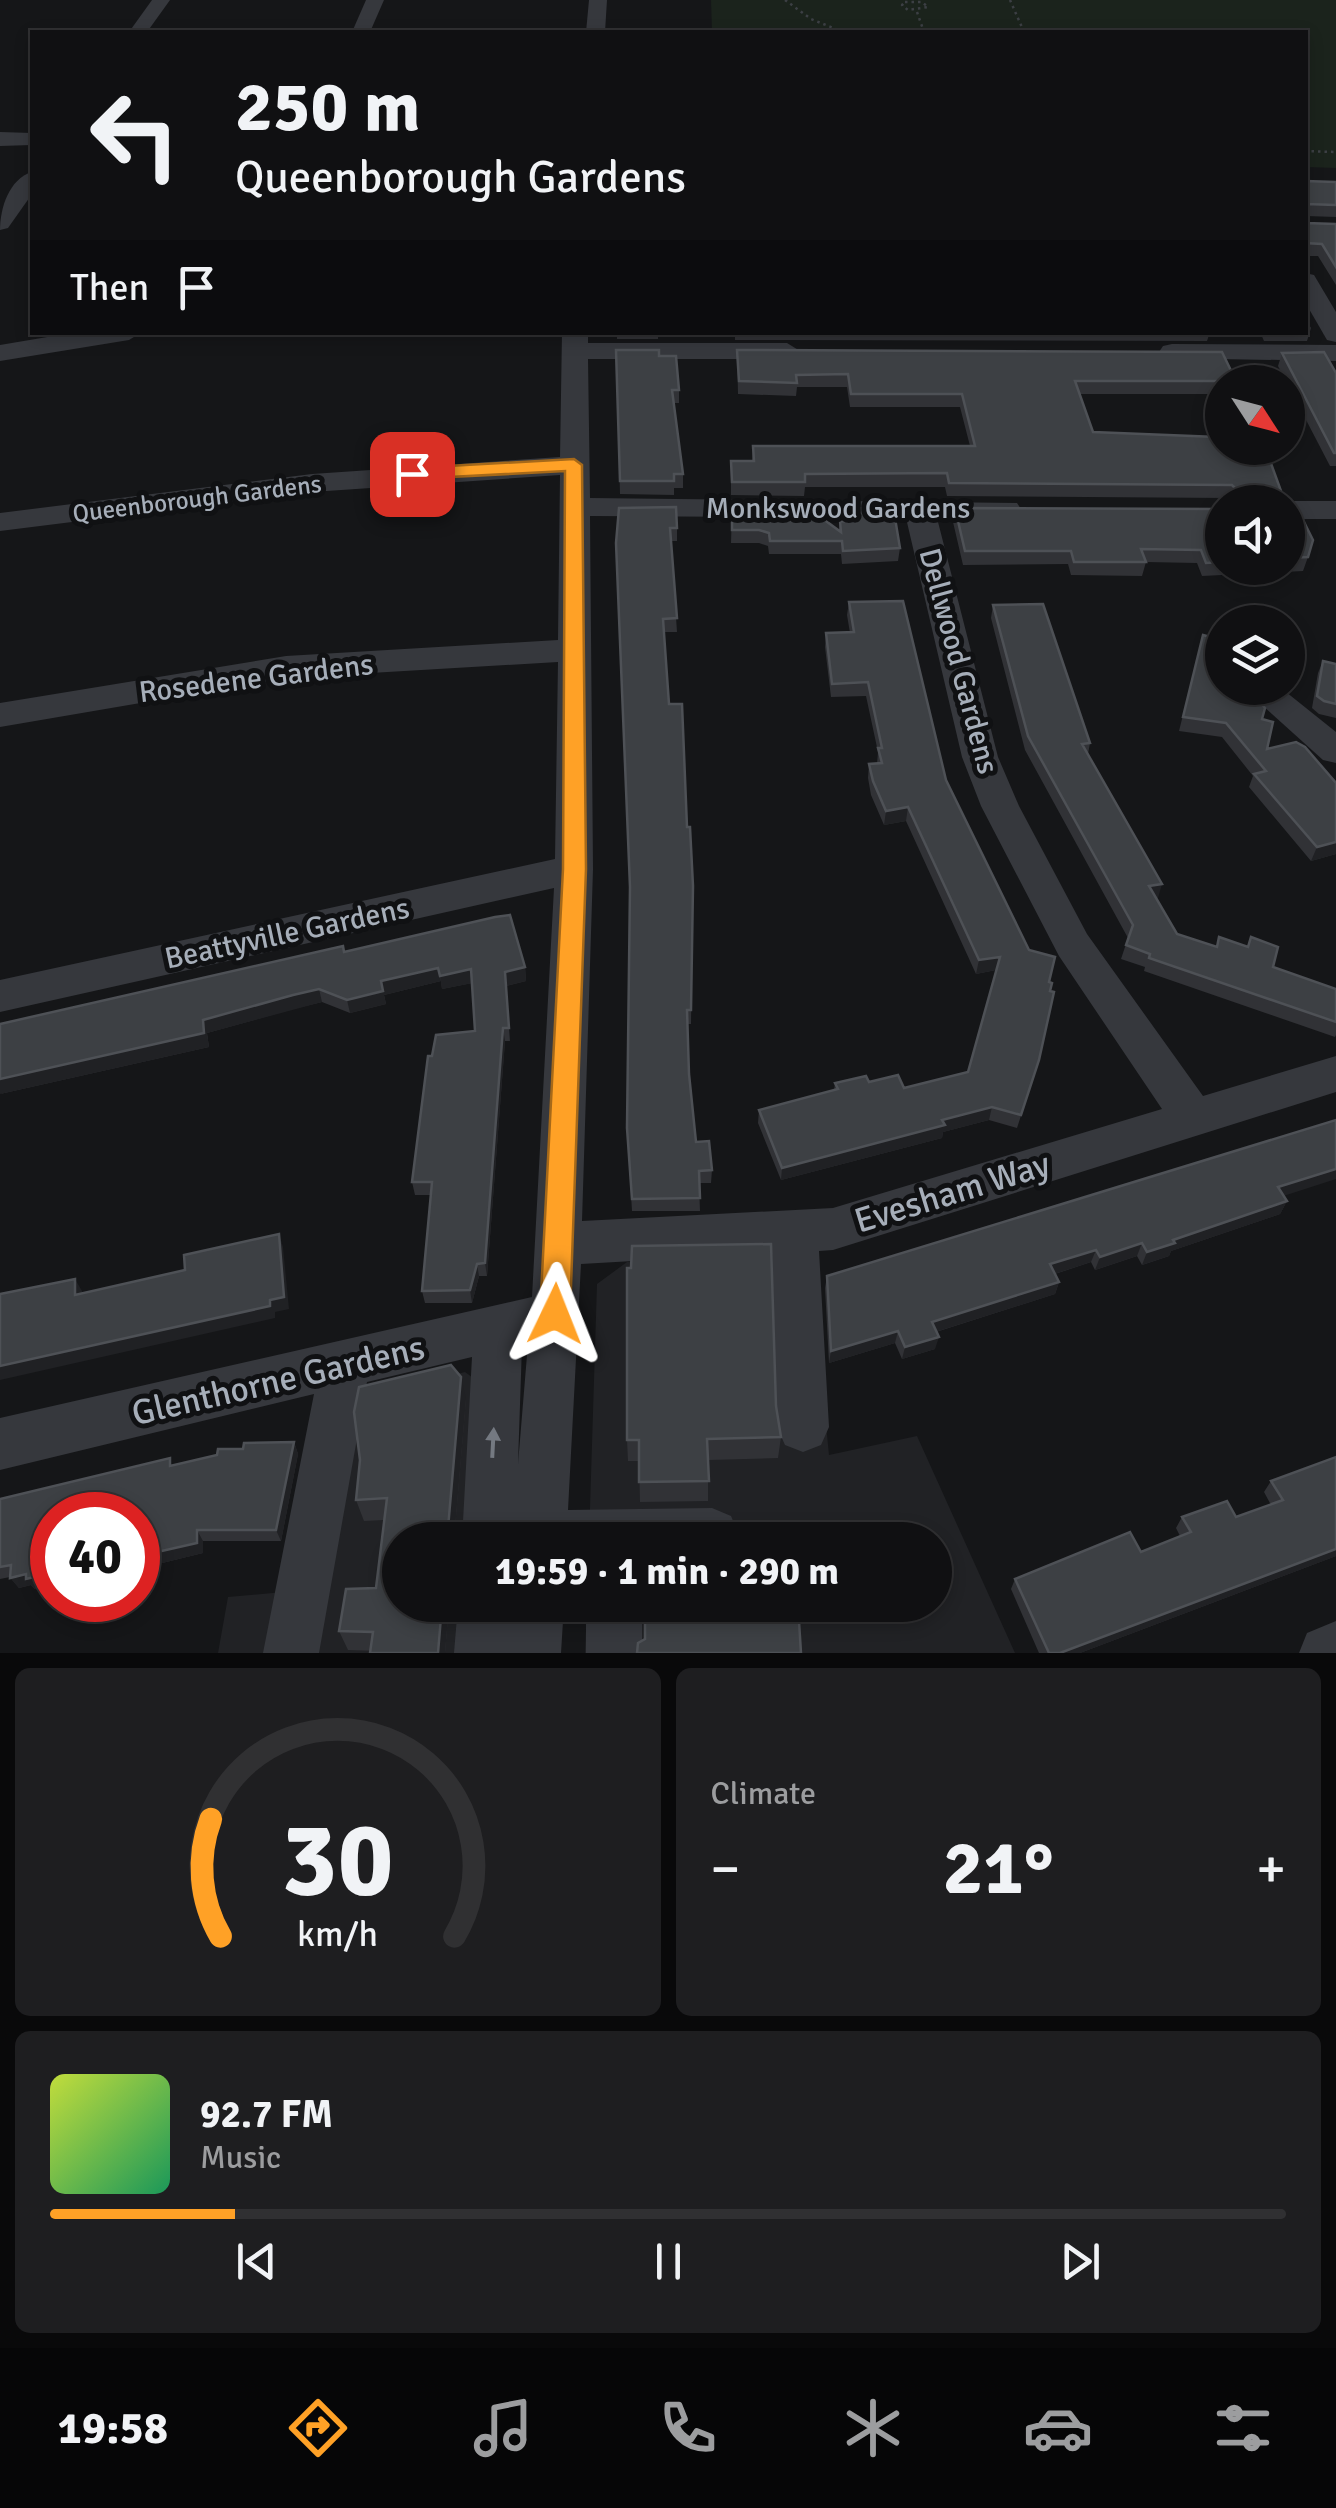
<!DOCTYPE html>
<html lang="en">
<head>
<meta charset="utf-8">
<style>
  :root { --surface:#101012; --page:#1e1e20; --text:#f1f3f6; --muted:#9c9d9f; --line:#303032; --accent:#ffa126 }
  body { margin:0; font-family:Signika,sans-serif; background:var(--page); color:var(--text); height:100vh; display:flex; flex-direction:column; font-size:38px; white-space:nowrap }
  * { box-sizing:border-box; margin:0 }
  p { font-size:32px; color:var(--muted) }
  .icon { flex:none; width:55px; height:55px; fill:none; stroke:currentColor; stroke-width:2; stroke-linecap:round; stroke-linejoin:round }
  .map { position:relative; height:1653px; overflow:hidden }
  .details { display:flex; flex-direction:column; gap:15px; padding:15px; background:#09090a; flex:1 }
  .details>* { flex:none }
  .hud { position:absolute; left:30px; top:30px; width:1278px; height:305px; border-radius:0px; box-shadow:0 5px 15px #0003,0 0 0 2px var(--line); background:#101012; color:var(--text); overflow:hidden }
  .needle { width:65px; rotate:126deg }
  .controls { position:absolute; left:1205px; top:365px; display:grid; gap:20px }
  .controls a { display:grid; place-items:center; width:100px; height:100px; border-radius:50%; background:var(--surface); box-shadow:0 5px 15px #0003,0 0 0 2px var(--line); font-size:50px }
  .speed { position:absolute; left:30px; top:1492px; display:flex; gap:20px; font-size:50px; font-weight:700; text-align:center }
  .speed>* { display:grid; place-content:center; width:130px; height:130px; border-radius:50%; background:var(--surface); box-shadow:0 5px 15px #0003,0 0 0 2px var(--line); line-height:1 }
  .speed .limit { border:15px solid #d22; background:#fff; color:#111 }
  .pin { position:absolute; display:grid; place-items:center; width:85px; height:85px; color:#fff; margin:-42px; border-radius:20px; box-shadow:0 5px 15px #0006 }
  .me { position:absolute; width:110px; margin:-55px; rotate:2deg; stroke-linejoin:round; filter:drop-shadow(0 0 8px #0008) }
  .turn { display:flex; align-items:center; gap:35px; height:210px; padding:0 40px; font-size:45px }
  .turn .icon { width:130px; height:130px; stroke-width:2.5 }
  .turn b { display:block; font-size:70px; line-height:85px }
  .then { display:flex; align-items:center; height:95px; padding:0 40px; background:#0003; gap:20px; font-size:38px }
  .big { font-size:75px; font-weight:700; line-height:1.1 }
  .details .widget { flex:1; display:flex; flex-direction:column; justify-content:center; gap:15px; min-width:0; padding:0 35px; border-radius:15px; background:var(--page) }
  .details .dial { align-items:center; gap:0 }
  .dial svg { height:260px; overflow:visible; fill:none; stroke:var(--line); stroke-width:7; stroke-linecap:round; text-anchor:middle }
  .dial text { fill:var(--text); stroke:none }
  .song { display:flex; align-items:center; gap:30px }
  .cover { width:120px; height:120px; border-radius:15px; background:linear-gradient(135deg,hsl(70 70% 55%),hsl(150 70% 35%)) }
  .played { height:10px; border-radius:5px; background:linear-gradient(90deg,var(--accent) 15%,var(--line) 15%) }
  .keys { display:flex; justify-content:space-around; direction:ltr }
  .heat { display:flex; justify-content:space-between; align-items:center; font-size:55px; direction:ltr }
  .details .tiles { flex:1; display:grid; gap:15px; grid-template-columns:1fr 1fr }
  .widget:last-child { grid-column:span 2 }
  .trip { position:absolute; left:382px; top:1522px; width:570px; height:100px; border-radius:50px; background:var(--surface); box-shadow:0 5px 15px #0003,0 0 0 2px var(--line); font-weight:700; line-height:100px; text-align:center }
  .menu { display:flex; height:160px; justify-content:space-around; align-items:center; background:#060607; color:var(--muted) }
  .menu .icon { width:70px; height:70px }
  .menu .current { color:var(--accent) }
  .menu b { font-size:45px; color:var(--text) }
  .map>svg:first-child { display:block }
  .built { fill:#212225 }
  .green { fill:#1b231c }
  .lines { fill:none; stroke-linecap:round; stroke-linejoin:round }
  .path { stroke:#3c3f44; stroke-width:2.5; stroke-dasharray:2.5 4; stroke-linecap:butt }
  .minor { fill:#36383d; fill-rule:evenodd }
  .wall { fill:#313236 }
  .shaded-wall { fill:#202124 }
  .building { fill:#3d4044; stroke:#4e5156; stroke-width:2.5 }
  .oneway { fill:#747981 }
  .route { fill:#ffa126; stroke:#a66919; stroke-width:2.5 }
  .labels { text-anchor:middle; stroke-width:10; stroke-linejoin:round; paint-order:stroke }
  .far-street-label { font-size:25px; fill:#a6aeb9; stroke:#101113 }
  .street-label { font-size:30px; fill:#a6aeb9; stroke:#101113 }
  .near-street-label { font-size:35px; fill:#a6aeb9; stroke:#101113 }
</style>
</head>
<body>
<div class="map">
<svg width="1336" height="1653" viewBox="0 0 1336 1653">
  <rect width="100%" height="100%" fill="#151618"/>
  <!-- built -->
  <g class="built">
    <polygon points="810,1260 829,1455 917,1436 1015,1653 585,1653 587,1605 935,1605 935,1540 589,1540 597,1284 627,1262"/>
    <polygon points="465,1372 487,1388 481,1540 400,1540 400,1605 478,1605 476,1653 218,1653 228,1597 294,1591 323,1408"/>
  </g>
  <!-- green -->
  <polygon class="green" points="711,0 1336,0 1336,168 1305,167 1305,32 712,32"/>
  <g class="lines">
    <!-- path -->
    <g class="path">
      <polyline points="785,0 811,19 843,32"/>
      <polyline points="1010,0 1024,32"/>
      <polygon points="905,2 922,2 928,7 908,10 902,5"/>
      <polyline points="917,12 924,32"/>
      <polyline points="1305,151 1336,152"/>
    </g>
    <!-- minor -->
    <g class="minor">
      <polygon points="152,0 170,0 147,32 129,32"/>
      <polygon points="366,0 384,0 370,32 352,32"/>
      <polygon points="589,0 607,0 605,32 586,32"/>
      <polygon points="0,132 32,133 32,145 0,146"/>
      <path d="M32,172v22l-24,34 -8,2c0,-22 9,-51 32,-58z"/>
      <polygon points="1305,273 1314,275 1336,312 1336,342 1327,340 1305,302"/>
      <polygon points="77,332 142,332 129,340 0,361 0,345"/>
      <path d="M562,332h26v11h199l13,8 -13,8h-199l2,139 427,5 4,6 -4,6 -11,3h-69l61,239 21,49 68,128 116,162 133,-40v36l-503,158 -14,1 10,176 -8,18 -18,7 -18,-7 -8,-18 -5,-174 -191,11 -13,246 144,-2 19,8 8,19 -2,5h-275l10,-183 -105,25 -48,271h-56l51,-259 -314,76v-52l532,-121 22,-409 -554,124v-32l555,-121 3,-197 -272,16 -286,49v-24l286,-47 272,-16 2,-165 -248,17 -312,39v-18l312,-39 248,-17zM590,516l316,2 56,239 19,49 78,150 103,153 -329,99 -251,13 11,-352zM528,1343l-10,121 4,-119z"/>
      <polygon points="1172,344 1336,345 1336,361 1163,358 1159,352 1163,346"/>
      <polygon points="1288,501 1336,501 1336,519 1288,519 1288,502 1282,502"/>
      <polygon points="1243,688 1281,688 1336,732 1336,763 1323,760"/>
      <polygon points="458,1605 564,1605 561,1653 454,1653"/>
      <rect x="586" y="1605" width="56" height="48"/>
      <polygon points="1336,1621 1336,1653 1299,1653 1307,1633"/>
    </g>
  </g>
  <!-- wall -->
  <g class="wall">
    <polygon points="1305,181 1336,182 1336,217 1306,216 1306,223 1336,224 1336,285 1318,256 1305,256"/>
    <polygon points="1305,318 1311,328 1307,341 1264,341 1260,332 1305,332"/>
    <rect x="617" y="332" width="41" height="7"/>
    <polygon points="735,332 1210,332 1207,341 735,340"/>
    <polygon points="616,350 659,356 679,390 679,403 674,403 683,474 683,488 674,488 674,495 620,494"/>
    <polygon points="737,350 1236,381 1222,382 1222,394 1080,394 1093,432 1220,444 1269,458 1228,502 1228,498 947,496 945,487 805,487 804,496 731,495 731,461 752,461 753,446 970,446 960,407 850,407 847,387 797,387 796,396 738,394"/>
    <polygon points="1282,353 1336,373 1336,466 1330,466 1278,366"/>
    <polygon points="619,508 677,528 677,541 671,541 677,632 664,632 669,704 693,886 691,1024 687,1024 689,1074 696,1142 712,1170 711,1183 699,1183 700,1211 632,1211 627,1128 630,891"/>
    <polygon points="732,508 839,530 840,521 855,522 856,508 900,548 898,561 842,564 841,554 769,554 768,546 759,543 731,543"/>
    <polygon points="955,508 1222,509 1222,568 1288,568 1288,508 1308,557 1303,571 1202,576 1197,563 1146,562 1142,576 1071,575 1068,564 963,565 953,522"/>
    <polygon points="849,602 946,780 1029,950 1049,982 1050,991 1039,1060 1017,1128 989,1120 943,1132 942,1138 781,1180 758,1123 759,1110 834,1090 835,1083 869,1082 904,1088 968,1072 996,970 976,974 906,821 884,825 871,795 868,778 869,764 877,764 878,752 866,696 831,697 825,647 826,633 850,633 847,615"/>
    <polygon points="993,605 1090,743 1088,754 1162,884 1156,898 1177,934 1216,947 1219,937 1247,947 1251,937 1273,967 1336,989 1336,1035 1335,1037 1144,971 1145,967 1121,959 1128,938 1025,750 991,618"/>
    <polygon points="1203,635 1222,688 1250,688 1249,690 1262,719 1267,749 1336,783 1336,854 1311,861 1249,787 1253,776 1222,737 1179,731"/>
    <polygon points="1323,661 1336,664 1336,718 1319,714 1312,708 1318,673"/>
    <polygon points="344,952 525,967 526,981 506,986 510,1041 505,1041 487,1276 479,1276 472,1303 425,1303 422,1291 431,1195 415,1195 412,1182 432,1056 475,1031 472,983 442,989 441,981 384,995 386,1004 350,1013 322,1002 297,1008 207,1033 209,1047 0,1094"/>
    <polygon points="1284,1196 1287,1201 1280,1214 1171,1251 1169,1256 1142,1265 1137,1256 1095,1270 1091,1262 1055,1274 1059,1282 1055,1294 936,1332 935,1349 902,1359 895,1343 829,1363 825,1288 827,1276"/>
    <polygon points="466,1399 454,1540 400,1540 400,1605 449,1605 445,1653 348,1650 339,1631 376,1588 384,1520 364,1521 356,1500"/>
    <polygon points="776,1406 781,1437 778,1458 708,1460 708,1501 640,1502 639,1461 628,1461 627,1440"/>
    <polygon points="294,1442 298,1454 281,1541 203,1541 203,1553 150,1566 148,1561 138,1564 138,1515 52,1515 52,1585 35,1589 31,1585 19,1588 10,1577 0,1579 0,1499 174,1465 243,1449"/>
    <polygon points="1336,1457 1336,1556 1080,1653 1039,1653 1011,1589 1015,1579 1141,1552 1180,1536 1176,1528 1182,1517 1236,1517 1271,1505 1264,1492 1271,1481"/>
  </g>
  <!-- shaded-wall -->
  <g class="shaded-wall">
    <polygon points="908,807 906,821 884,825 886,811"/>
    <polygon points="1336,842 1336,854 1311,861 1317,847"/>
    <polygon points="1162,884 1158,898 1145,900 1149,886"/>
    <polygon points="1000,957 996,970 976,974 979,960"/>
    <polygon points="525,967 526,981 506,986 510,1041 505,972"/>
    <polygon points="438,968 441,981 384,995 386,1004 350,1013 347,1000 381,981"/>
    <polygon points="471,969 473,983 442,989 440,976"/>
    <polygon points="319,989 322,1002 207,1033 209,1047 0,1094 0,1079 203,1020"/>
    <polygon points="503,1028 505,1041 487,1276 485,1263"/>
    <polygon points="992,1107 989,1120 943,1132 942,1138 781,1180 782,1168 942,1120"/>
    <polygon points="1336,1169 1336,1179 1271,1200 1278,1187"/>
    <polygon points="1287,1201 1280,1214 1171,1251 1169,1256 1142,1265 1147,1252 1173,1240"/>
    <polygon points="279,1234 283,1247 289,1309 275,1312 275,1318 0,1380 0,1366 270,1300"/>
    <polygon points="1142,1243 1137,1256 1095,1270 1100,1257"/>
    <polygon points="1096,1250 1091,1262 1045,1277 1050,1264"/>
    <polygon points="477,1264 479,1276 472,1303 470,1290"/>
    <polygon points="75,1279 82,1291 82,1307 75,1295"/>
    <polygon points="1059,1282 1055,1294 929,1334 932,1322"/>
    <polygon points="898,1331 895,1343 829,1363 831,1351"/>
    <polygon points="939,1337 935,1349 902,1359 905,1347"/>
    <polygon points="461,1377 466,1399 454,1540 447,1540"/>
    <polygon points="294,1442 298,1454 281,1541 276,1530"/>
    <polygon points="197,1530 203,1541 203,1553 150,1566 148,1561 138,1564 138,1552"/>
    <polygon points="1336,1549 1336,1556 1080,1653 1060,1653"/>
    <polygon points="52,1573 52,1585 35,1589 31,1585 19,1588 10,1578 26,1574"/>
    <polygon points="442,1605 449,1605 445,1653 438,1653"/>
  </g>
  <!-- building -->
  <g class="building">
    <polygon points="1305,181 1336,182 1336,205 1306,204 1306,223 1336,224 1336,267 1322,244 1305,243"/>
    <polygon points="616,350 659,350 659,356 676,356 679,390 672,390 683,474 674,474 674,481 620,481"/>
    <polygon points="737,350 1222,352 1236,381 1075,381 1093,432 1217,437 1220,444 1222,444 1222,448 1247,448 1250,453 1269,458 1285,502 1228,502 1230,492 1236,489 1232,485 949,483 947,473 805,474 805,482 732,482 731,461 754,461 753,446 975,446 962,394 851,394 848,374 796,375 797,383 739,381"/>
    <polygon points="1324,352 1336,373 1336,453 1334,453 1282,353"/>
    <polygon points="676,507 677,528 670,528 677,618 663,619 669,704 682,704 687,827 690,827 693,886 691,1010 687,1010 689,1074 696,1142 709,1141 712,1170 699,1171 700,1198 632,1199 627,1128 630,887 616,543 619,508"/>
    <polygon points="732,508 808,508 841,532 840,521 856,522 856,508 876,509 895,518 900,548 843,551 842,541 770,541 769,533 759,530 732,530"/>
    <polygon points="955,508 1222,509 1222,562 1206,563 1201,550 1141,549 1146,562 1074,562 1071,551 965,551"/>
    <polygon points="1288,508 1292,520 1303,520 1313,540 1308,557 1288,558"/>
    <polygon points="903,601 946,780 1029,950 1055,957 1049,982 1052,983 1050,991 1054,992 1039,1060 1021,1115 992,1107 942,1120 945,1125 782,1168 759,1110 838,1089 835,1083 866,1076 869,1082 898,1075 904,1088 968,1072 1000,957 979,960 908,807 886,811 873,781 869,764 882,763 878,748 882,748 868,682 832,684 826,633 854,632 849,602"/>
    <polygon points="1043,604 1090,743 1082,744 1162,884 1149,886 1177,934 1217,947 1219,937 1248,947 1251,937 1278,947 1273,967 1336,989 1336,1022 1149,958 1150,954 1126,945 1133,925 1028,736 993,605"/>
    <polygon points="1203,635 1222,640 1222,688 1247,688 1265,708 1262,719 1273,722 1267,749 1296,742 1305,747 1336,783 1336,842 1317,847 1254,774 1266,771 1226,723 1183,717"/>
    <polygon points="1323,661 1336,664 1336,704 1324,701 1317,696"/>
    <polygon points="510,915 525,967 505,972 509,1028 503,1028 485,1263 477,1264 470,1290 422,1291 432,1182 412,1182 428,1056 432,1056 436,1035 475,1031 471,969 440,976 438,968 381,981 383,991 347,1000 319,989 293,995 203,1020 204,1033 0,1079 0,1024 343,946 344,952 495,917"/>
    <polygon points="1336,1120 1336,1169 1278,1187 1287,1201 1173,1240 1175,1243 1147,1252 1142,1243 1100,1257 1096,1250 1050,1264 1059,1282 932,1322 939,1337 905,1347 898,1331 831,1351 827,1276"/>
    <polygon points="279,1234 284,1297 270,1300 270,1306 0,1366 0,1294 75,1279 75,1295 185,1270 184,1255"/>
    <polygon points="771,1244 776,1406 781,1437 707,1439 709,1481 639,1482 639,1440 627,1440 627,1268 631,1268 632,1246"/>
    <polygon points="451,1365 461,1377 447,1540 400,1540 400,1605 442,1605 438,1653 370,1653 373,1632 339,1631 346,1589 376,1588 387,1498 356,1500 360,1460 354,1412 359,1387"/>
    <polygon points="294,1442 276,1530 197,1530 197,1543 144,1555 143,1551 138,1552 138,1515 52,1515 52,1573 26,1579 26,1574 10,1578 11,1565 0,1567 0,1499 170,1458 170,1466 217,1455 218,1449 243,1449 244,1443"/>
    <polygon points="1336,1457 1336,1549 1060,1653 1049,1653 1015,1579 1130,1532 1141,1552 1191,1532 1182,1517 1227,1501 1236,1517 1283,1500 1271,1481"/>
    <polygon points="645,1605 798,1605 801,1653 637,1653 638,1643 645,1639"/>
  </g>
  <!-- one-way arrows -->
  <defs><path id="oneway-solid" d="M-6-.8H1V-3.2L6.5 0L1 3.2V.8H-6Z" transform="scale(2.5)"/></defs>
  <use class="oneway" href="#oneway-solid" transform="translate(493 1443) rotate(-87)"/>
  <!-- route -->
  <polygon class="route" points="574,459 582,465 586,869 570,1314 566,1324 555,1328 545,1324 540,1314 563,869 565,471 412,479 403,474 412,468"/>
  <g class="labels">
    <!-- far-street labels -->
    <g class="far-street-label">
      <text transform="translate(197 498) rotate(-7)" y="9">Queenborough Gardens</text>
    </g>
    <!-- street labels -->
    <g class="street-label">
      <text x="838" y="518">Monkswood Gardens</text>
      <text transform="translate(959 661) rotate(75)" y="10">Dellwood Gardens</text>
      <text transform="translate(256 678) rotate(-7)" y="10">Rosedene Gardens</text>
      <text transform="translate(287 933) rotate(-12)" y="10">Beattyville Gardens</text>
    </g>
    <!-- near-street labels -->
    <g class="near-street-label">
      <text transform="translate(952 1192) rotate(-17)" y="12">Evesham Way</text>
      <text transform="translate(278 1380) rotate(-13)" y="12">Glenthorne Gardens</text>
    </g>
  </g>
</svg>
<div class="controls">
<a><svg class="needle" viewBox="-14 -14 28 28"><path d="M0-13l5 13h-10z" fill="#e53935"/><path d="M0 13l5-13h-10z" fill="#9c9d9f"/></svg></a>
<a><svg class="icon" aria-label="sound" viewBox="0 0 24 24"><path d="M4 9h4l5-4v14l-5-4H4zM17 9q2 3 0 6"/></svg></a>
<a><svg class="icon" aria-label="layers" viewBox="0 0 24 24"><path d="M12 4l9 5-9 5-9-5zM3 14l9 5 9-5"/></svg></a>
</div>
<div class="speed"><div class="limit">40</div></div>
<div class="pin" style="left:412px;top:474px;background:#d93025"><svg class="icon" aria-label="arrive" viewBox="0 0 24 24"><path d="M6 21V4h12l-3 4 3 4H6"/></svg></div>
<svg class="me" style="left:555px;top:1314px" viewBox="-20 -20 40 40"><path d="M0-17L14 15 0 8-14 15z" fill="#ffa126" stroke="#fff" stroke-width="4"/></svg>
<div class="trip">19:59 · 1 min · 290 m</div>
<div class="hud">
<div class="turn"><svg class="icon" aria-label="left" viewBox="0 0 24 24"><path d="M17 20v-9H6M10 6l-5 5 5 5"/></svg><div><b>250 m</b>Queenborough Gardens</div></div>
<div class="then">Then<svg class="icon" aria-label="arrive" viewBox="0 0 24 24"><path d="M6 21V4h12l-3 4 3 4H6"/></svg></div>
</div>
</div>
<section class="details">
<div class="tiles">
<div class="widget dial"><svg viewBox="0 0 100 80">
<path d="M14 69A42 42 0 1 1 86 69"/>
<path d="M14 69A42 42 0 0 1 11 33" stroke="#ffa126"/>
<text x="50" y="56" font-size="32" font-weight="700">30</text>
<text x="50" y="72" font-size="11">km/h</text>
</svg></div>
<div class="widget"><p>Climate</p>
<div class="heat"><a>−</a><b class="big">21°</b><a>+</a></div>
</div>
<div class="widget">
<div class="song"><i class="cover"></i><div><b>92.7 FM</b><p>Music</p></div></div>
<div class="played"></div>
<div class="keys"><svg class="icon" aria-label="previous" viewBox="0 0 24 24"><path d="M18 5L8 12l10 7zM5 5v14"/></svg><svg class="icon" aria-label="pause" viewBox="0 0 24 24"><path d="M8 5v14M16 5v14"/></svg><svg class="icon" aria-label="next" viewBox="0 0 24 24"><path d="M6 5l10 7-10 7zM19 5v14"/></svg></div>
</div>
</div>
</section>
<nav class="menu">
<b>19:58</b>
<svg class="icon current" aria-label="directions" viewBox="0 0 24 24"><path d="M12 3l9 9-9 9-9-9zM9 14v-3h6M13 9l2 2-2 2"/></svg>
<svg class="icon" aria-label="music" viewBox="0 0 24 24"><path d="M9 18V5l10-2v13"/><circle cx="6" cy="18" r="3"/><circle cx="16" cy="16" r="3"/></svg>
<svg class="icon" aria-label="phone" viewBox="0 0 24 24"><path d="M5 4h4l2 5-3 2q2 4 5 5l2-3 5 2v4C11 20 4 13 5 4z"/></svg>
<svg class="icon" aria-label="climate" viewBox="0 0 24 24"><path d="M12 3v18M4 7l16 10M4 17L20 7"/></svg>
<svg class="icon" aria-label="car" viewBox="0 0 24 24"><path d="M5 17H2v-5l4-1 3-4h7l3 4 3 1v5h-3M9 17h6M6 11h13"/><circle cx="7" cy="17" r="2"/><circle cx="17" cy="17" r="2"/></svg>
<svg class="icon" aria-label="filters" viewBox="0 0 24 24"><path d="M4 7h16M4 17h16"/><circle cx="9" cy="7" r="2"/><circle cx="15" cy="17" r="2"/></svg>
</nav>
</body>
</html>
